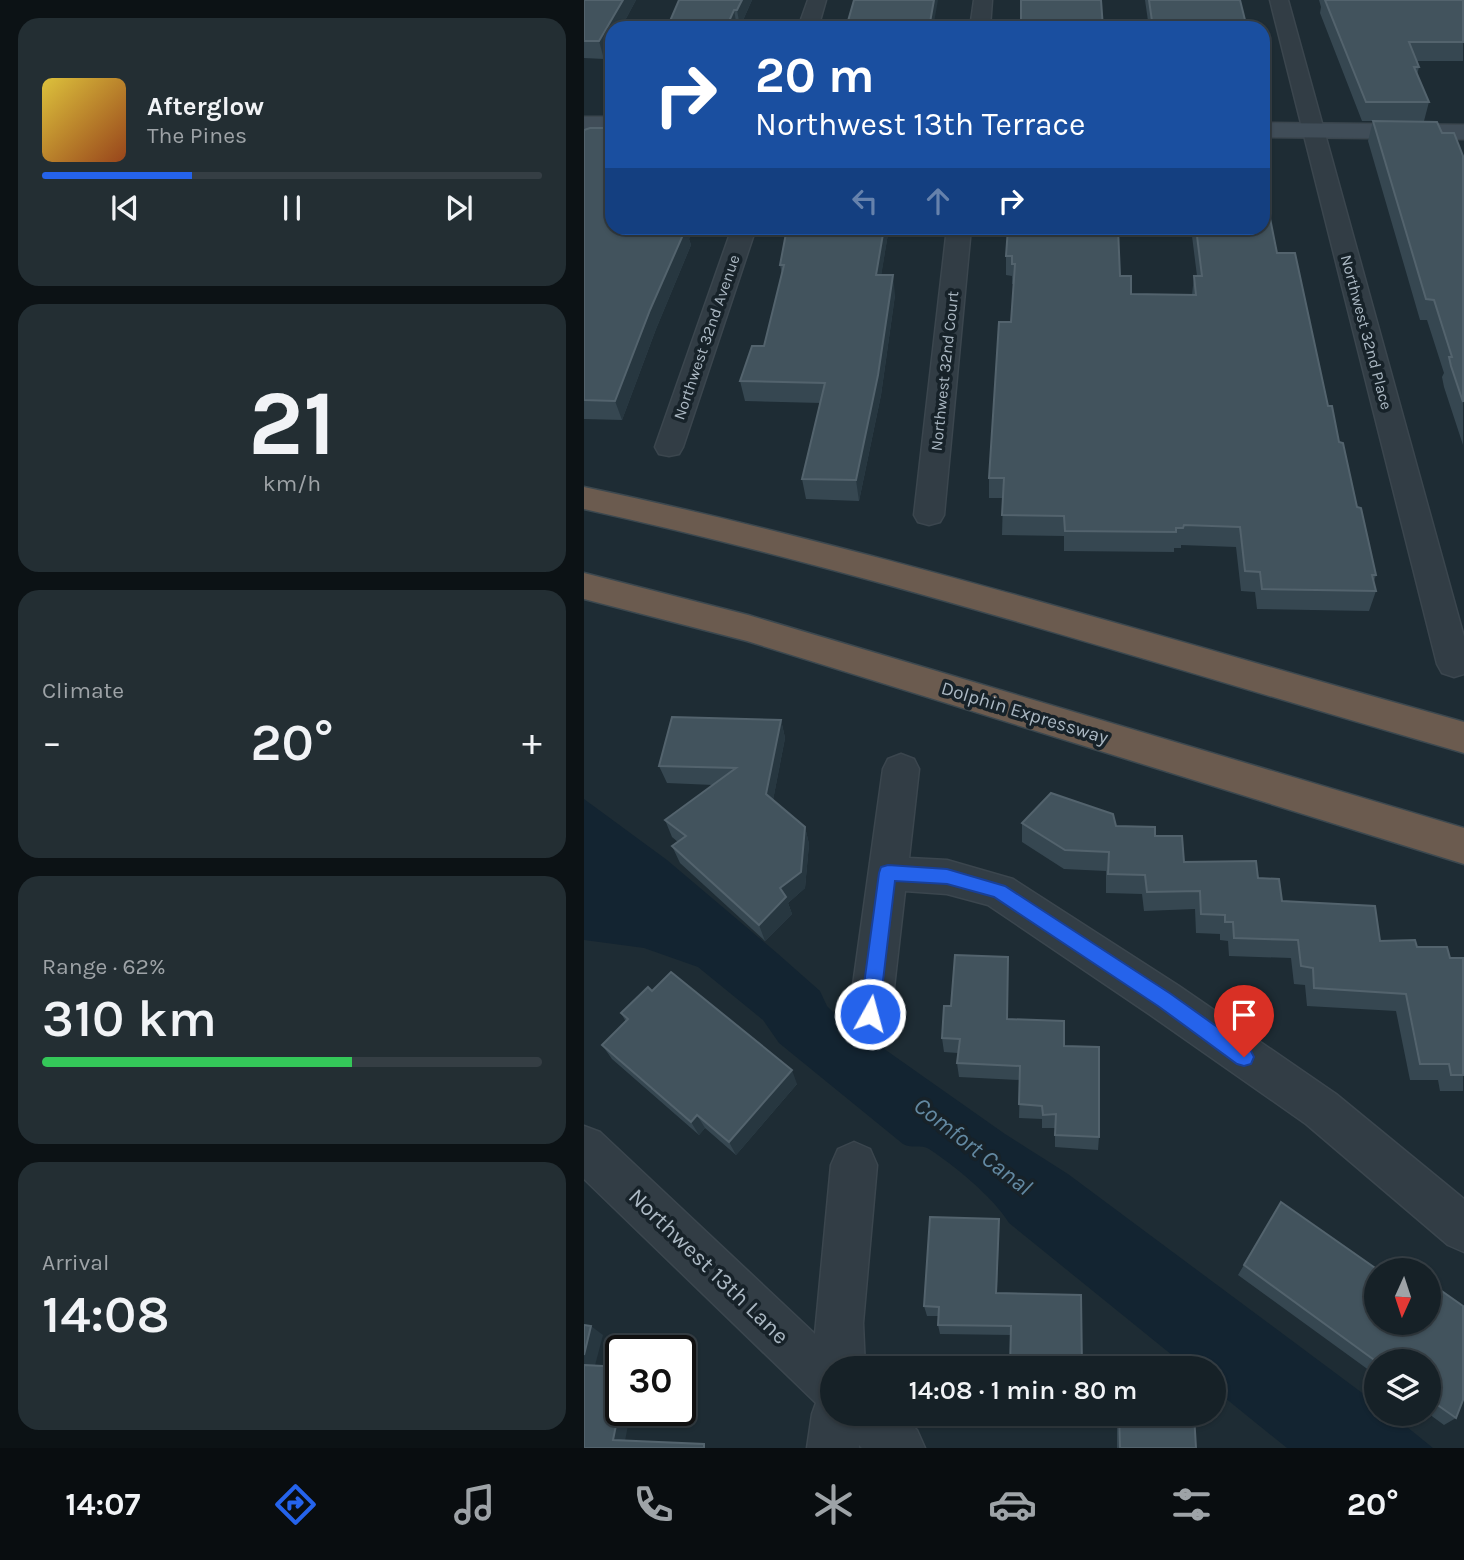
<!DOCTYPE html>
<html lang="en">
<head>
<meta charset="utf-8">
<style>
  :root { --surface:#162127; --page:#232e33; --text:#f1f3f6; --muted:#9ea3a7; --line:#353e44; --accent:#2563eb }
  body { margin:0; font-family:Karla,sans-serif; background:var(--page); color:var(--text); height:100vh; display:flex; flex-direction:column; font-size:26px; white-space:nowrap }
  * { box-sizing:border-box; margin:0 }
  p { font-size:23px; color:var(--muted) }
  .icon { flex:none; width:38px; height:38px; fill:none; stroke:currentColor; stroke-width:2; stroke-linecap:round; stroke-linejoin:round }
  .map { position:relative; flex:1; overflow:hidden }
  .drawer { display:flex; flex-direction:column; gap:18px; padding:18px; background:#0c1215; width:584px }
  .drawer>* { flex:none }
  .hud { position:absolute; left:21px; top:21px; width:665px; height:214px; border-radius:21px; box-shadow:0 2px 5px #0004,0 0 0 2px var(--line); background:#1a4fa0; color:#fff; overflow:hidden }
  .needle { width:46px; rotate:183deg }
  .tools { position:absolute; left:780px; top:1258px; display:grid; gap:14px }
  .tools a { display:grid; place-items:center; width:77px; height:77px; border-radius:50%; background:var(--surface); box-shadow:0 2px 5px #0004,0 0 0 2px var(--line); font-size:35px }
  .speed { position:absolute; left:21px; top:1335px; display:flex; gap:14px; font-size:35px; font-weight:700; text-align:center }
  .speed>* { display:grid; place-content:center; width:91px; height:91px; border-radius:50%; background:var(--surface); box-shadow:0 2px 5px #0004,0 0 0 2px var(--line); line-height:1 }
  .speed .limit { border:4px solid #111; border-radius:10px; background:#fff; color:#111 }
  .pin { position:absolute; display:grid; place-items:center; width:60px; height:60px; color:#fff; margin:-72px -30px; border-radius:50% 50% 50% 0; rotate:-45deg; box-shadow:0 0 7px #0007 }
  .pin .icon { rotate:45deg }
  .me { position:absolute; width:77px; margin:-38px; rotate:7deg; stroke-linejoin:round; filter:drop-shadow(0 0 5px #0008) }
  .turn { display:flex; align-items:center; gap:24px; height:147px; padding:0 35px; font-size:32px }
  .turn .icon { width:91px; height:91px; stroke-width:2.5 }
  .turn b { display:block; font-size:49px; line-height:60px }
  .lanes { display:flex; align-items:center; height:66px; padding:0 35px; background:#0003; justify-content:center; gap:35px; direction:ltr }
  .lanes .off { opacity:.35 }
  .big { font-size:52px; font-weight:600; line-height:1.1 }
  .drawer .card { flex:1; display:flex; flex-direction:column; justify-content:center; gap:10px; min-width:0; padding:0 24px; border-radius:21px; background:var(--page) }
  .drawer .dial { align-items:center; gap:0 }
  .dial b { font-size:91px; line-height:1 }
  .song { display:flex; align-items:center; gap:21px }
  .cover { width:84px; height:84px; border-radius:10px; background:linear-gradient(135deg,hsl(50 70% 55%),hsl(20 70% 35%)) }
  .played { height:7px; border-radius:4px; background:linear-gradient(90deg,var(--accent) 30%,var(--line) 30%) }
  .keys { display:flex; justify-content:space-around; direction:ltr }
  .heat { display:flex; justify-content:space-between; align-items:center; font-size:38px; direction:ltr }
  .charge { height:10px; border-radius:5px; background:linear-gradient(90deg,#34c759 62%,var(--line) 0) }
  .trip { position:absolute; left:236px; top:1356px; width:406px; height:70px; border-radius:35px; background:var(--surface); box-shadow:0 2px 5px #0004,0 0 0 2px var(--line); font-weight:600; line-height:70px; text-align:center }
  .tab-bar { display:flex; height:112px; justify-content:space-around; align-items:center; background:#090d10; color:var(--muted) }
  .tab-bar .icon { width:49px; height:49px }
  .tab-bar .selected { color:var(--accent) }
  .tab-bar b { font-size:32px; color:var(--text) }
  main { display:flex; flex:1; min-height:0 }
  .map>svg:first-child { display:block }
  .water { fill:#132431 }
  .lines { fill:none; stroke-linecap:round; stroke-linejoin:round }
  .street-casing { stroke:#3b464e; stroke-width:3 }
  .secondary-casing { stroke:#3b464e; stroke-width:3 }
  .highway-casing { stroke:#3c484f; stroke-width:3 }
  .street { fill:#323d45; fill-rule:evenodd }
  .secondary { fill:#404d58; fill-rule:evenodd }
  .highway { fill:#6b5b4f; fill-rule:evenodd }
  .wall { fill:#364751 }
  .shaded-wall { fill:#273740 }
  .building { fill:#42535d; stroke:#53636d; stroke-width:2 }
  .route { fill:#2563eb; stroke:#184099; stroke-width:2 }
  .labels { text-anchor:middle; stroke-width:7; stroke-linejoin:round; paint-order:stroke }
  .far-street-label { font-size:16px; fill:#abb8c3; stroke:#172229 }
  .street-label { font-size:19px; fill:#abb8c3; stroke:#172229 }
  .near-street-label { font-size:23px; fill:#abb8c3; stroke:#172229 }
  .near-water-label { font-size:24px; font-style:italic; fill:#6389a2; stroke:#172229 }
</style>
</head>
<body>
<main>
<section class="drawer">
<div class="card">
<div class="song"><i class="cover"></i><div><b>Afterglow</b><p>The Pines</p></div></div>
<div class="played"></div>
<div class="keys"><svg class="icon" aria-label="previous" viewBox="0 0 24 24"><path d="M18 5L8 12l10 7zM5 5v14"/></svg><svg class="icon" aria-label="pause" viewBox="0 0 24 24"><path d="M8 5v14M16 5v14"/></svg><svg class="icon" aria-label="next" viewBox="0 0 24 24"><path d="M6 5l10 7-10 7zM19 5v14"/></svg></div>
</div>
<div class="card dial"><b>21</b><p>km/h</p></div>
<div class="card"><p>Climate</p>
<div class="heat"><a>−</a><b class="big">20°</b><a>+</a></div>
</div>
<div class="card"><p>Range · 62%</p><b class="big">310 km</b><div class="charge"></div></div>
<div class="card"><p>Arrival</p><b class="big">14:08</b></div>
</section>
<div class="map">
<svg width="880" height="1448" viewBox="0 0 880 1448">
  <rect width="100%" height="100%" fill="#1e2c34"/>
  <!-- water -->
  <path class="water" d="M0,799l83,61 110,93 43,38 7,15 9,9 169,119 63,40 309,230v10h14l42,34h-146l-73,-59v-21h-26l-179,-145c-16,-26 -54,-57 -80,-74 -8,-5 -17,0 -26,-5l-124,-101 -16,-23 -65,-53 -54,-19 -60,-8z"/>
  <g class="lines">
    <!-- street casing -->
    <g class="street-casing">
      <g id="street">
        <polygon points="224,0 242,0 234,28 214,28"/>
        <polygon points="390,0 408,0 406,28 386,28"/>
        <polygon points="686,0 704,0 880,637 880,674 870,677 858,673 853,664"/>
        <polygon points="148,228 172,228 99,447 95,454 85,456 75,454 71,447"/>
        <polygon points="363,228 387,228 360,515 356,522 345,525 334,522 330,515"/>
        <polygon points="317,754 330,759 335,769 325,858 363,860 429,879 595,986 752,1094 880,1199 880,1252 864,1245 722,1124 565,1014 404,905 363,894 321,891 307,1014 301,1028 286,1034 271,1028 265,1014 299,769 304,759"/>
        <polygon points="0,1126 16,1132 231,1334 247,1165 254,1149 270,1142 286,1149 293,1165 279,1323 281,1368 248,1368 248,1414 316,1414 333,1430 341,1448 278,1448 275,1445 275,1448 223,1448 228,1414 232,1403 0,1179"/>
      </g>
    </g>
    <!-- secondary casing -->
    <g class="secondary-casing">
      <g id="secondary">
        <rect x="0" y="117" width="28" height="14"/>
        <polygon points="679,123 880,125 880,139 679,137"/>
      </g>
    </g>
    <!-- highway casing -->
    <g class="highway-casing">
      <g id="highway">
        <path d="M0,487c297,63 588,154 880,235v31c-292,-84 -584,-179 -880,-244z"/>
        <polygon points="0,573 164,615 880,828 880,864 163,641 0,599"/>
      </g>
    </g>
    <!-- street -->
    <use href="#street" class="street"/>
    <!-- secondary -->
    <use href="#secondary" class="secondary"/>
    <!-- highway -->
    <use href="#highway" class="highway"/>
  </g>
  <!-- wall -->
  <g class="wall">
    <polygon points="0,0 52,0 37,28 28,28 28,44 20,59 0,58"/>
    <polygon points="95,0 168,0 156,27 153,27"/>
    <polygon points="561,0 656,0 663,28 565,28"/>
    <polygon points="735,0 879,0 879,61 832,61 835,67 833,75 845,102 840,121 858,133 879,156 879,445 860,387 858,377 860,373 843,320 836,320 784,141 789,121 778,121 736,13 737,7"/>
    <polygon points="0,130 28,228 110,228 105,239 107,245 72,329 38,420 0,419"/>
    <polygon points="305,228 297,275 311,295 297,395 275,501 222,499 218,479 237,403 161,401 156,381 180,346 198,274 196,265"/>
    <polygon points="424,228 536,276 547,294 608,295 610,276 613,276 607,228 679,228 693,253 744,406 792,575 790,581 792,591 785,611 673,609 671,592 657,591 652,547 597,545 597,548 590,548 590,552 480,551 480,536 418,535 419,498 405,498 405,478 427,322 430,284 428,284 428,276 422,275 422,256"/>
    <polygon points="197,720 201,738 189,800 221,827 225,844 221,888 204,903 208,914 181,941 96,863 88,846 94,842 88,837 81,820 129,785 83,783 75,766"/>
    <polygon points="438,823 532,826 571,836 600,862 674,878 698,901 796,941 833,947 866,958 879,958 879,1091 856,1091 854,1080 826,1080 812,1011 723,1006 721,985 710,984 707,958 645,956 644,941 636,940 636,934 612,933 611,909 560,911 558,894 522,893 522,871 480,869 438,842"/>
    <polygon points="424,972 423,1019 480,1046 515,1137 514,1150 471,1147 471,1128 458,1128 458,1119 435,1118 436,1080 375,1077 373,1063 374,1053 360,1052 358,1038 367,1006"/>
    <polygon points="68,991 213,1084 152,1155 121,1128 115,1135 28,1059 18,1045 42,1022 37,1013"/>
    <polygon points="697,1202 845,1323 845,1288 849,1285 872,1418 860,1425 845,1414 845,1362 793,1362 793,1376 654,1275"/>
    <polygon points="415,1231 413,1293 497,1295 427,1335 356,1334 354,1325 354,1316 343,1316 340,1306"/>
    <polygon points="426,1414 610,1414 612,1448 533,1448 533,1420 426,1417"/>
  </g>
  <!-- shaded-wall -->
  <g class="shaded-wall">
    <polygon points="39,0 52,0 37,28 28,28 28,44 20,59 15,41"/>
    <polygon points="158,0 168,0 156,27 153,10"/>
    <polygon points="350,0 354,0 349,28 345,28"/>
    <polygon points="150,10 153,27 152,28 142,28"/>
    <polygon points="99,228 110,228 105,239 107,245 72,329 38,420 31,401"/>
    <polygon points="300,228 305,228 294,295 292,275"/>
    <polygon points="309,275 311,295 297,395 275,501 272,480"/>
    <polygon points="197,720 201,738 187,811 182,794"/>
    <polygon points="221,827 225,844 221,888 204,903 208,914 181,941 175,925 196,888"/>
    <polygon points="208,1070 213,1084 152,1155 145,1142"/>
    <polygon points="113,1115 121,1128 115,1135 107,1122"/>
    <polygon points="415,1219 415,1231 412,1303 412,1293"/>
    <polygon points="7,1326 19,1335 9,1373 0,1367 0,1355"/>
    <polygon points="37,1401 37,1410 47,1410 40,1446 29,1440"/>
  </g>
  <!-- building -->
  <g class="building">
    <polygon points="0,0 39,0 15,41 0,41"/>
    <polygon points="95,0 158,0 153,10 150,10 142,28 83,28"/>
    <polygon points="270,0 350,0 345,28 262,28"/>
    <polygon points="437,0 517,0 519,28 437,28"/>
    <polygon points="565,0 656,0 663,28 569,28"/>
    <polygon points="741,0 879,0 879,42 825,42 835,67 830,67 845,102 782,102"/>
    <polygon points="789,121 853,122 858,133 870,133 879,156 879,402 867,366 865,357 868,357 850,300 842,299"/>
    <polygon points="6,128 28,128 28,228 102,228 66,310 31,401 0,400 0,130"/>
    <polygon points="679,183 693,253 711,253 744,406 748,406 755,442 759,443 773,507 777,508 792,575 788,575 792,591 678,589 676,572 661,571 656,527 600,525 599,528 592,528 592,532 481,531 480,516 418,515 420,478 405,478 415,322 427,322 431,264 428,264 428,256 422,256 424,228 534,228 536,276 547,276 547,294 612,295 610,276 618,276 612,228 679,228"/>
    <polygon points="203,228 300,228 292,275 309,275 294,375 272,480 218,479 241,383 156,381 168,346 180,346 200,265 196,265"/>
    <polygon points="88,717 197,720 182,794 221,827 217,872 196,888 202,897 175,925 88,846 102,836 81,820 152,768 75,766"/>
    <polygon points="467,793 529,814 532,826 571,827 571,836 598,836 600,862 672,861 674,878 695,879 698,901 791,906 796,941 831,940 833,947 863,947 866,958 879,958 879,1075 867,1075 865,1064 836,1064 822,994 730,988 729,968 717,966 714,940 650,938 649,922 641,922 641,915 617,914 616,891 563,892 561,875 524,874 525,852 481,850 438,823"/>
    <polygon points="371,955 424,957 423,1019 480,1021 480,1046 515,1047 515,1137 471,1135 472,1114 459,1115 458,1106 435,1104 436,1066 373,1063 376,1039 358,1038 360,1006 367,1006"/>
    <polygon points="87,972 208,1070 145,1142 113,1115 107,1122 18,1045 44,1019 37,1013 64,987 68,991"/>
    <polygon points="697,1202 794,1270 793,1270 793,1323 845,1323 845,1292 849,1285 879,1306 879,1400 872,1418 845,1399 845,1362 793,1362 660,1265"/>
    <polygon points="346,1217 415,1219 412,1293 497,1295 498,1368 426,1368 427,1326 354,1325 355,1307 340,1306"/>
    <polygon points="0,1325 7,1326 0,1355"/>
    <polygon points="0,1365 37,1367 37,1401 29,1440 120,1444 120,1448 0,1448"/>
    <polygon points="535,1414 610,1414 612,1448 536,1448"/>
  </g>
  <!-- route -->
  <polygon class="route" points="304,865 363,869 421,886 587,994 667,1051 670,1057 667,1064 660,1066 653,1064 574,1006 410,897 363,884 311,881 295,1014 292,1020 286,1022 279,1020 276,1014 295,873 297,867"/>
  <g class="labels">
    <!-- far-street labels -->
    <g class="far-street-label">
      <text transform="translate(783 332) rotate(75)" y="6">Northwest 32nd Place</text>
      <text transform="translate(122 337) rotate(-71)" y="6">Northwest 32nd Avenue</text>
      <text transform="translate(360 371) rotate(-84)" y="6">Northwest 32nd Court</text>
    </g>
    <!-- street labels -->
    <g class="street-label">
      <text transform="translate(441 712) rotate(17)" y="7">Dolphin Expressway</text>
    </g>
    <!-- near-street labels -->
    <g class="near-street-label">
      <text transform="translate(125 1266) rotate(44)" y="8">Northwest 13th Lane</text>
    </g>
    <!-- near-water labels -->
    <g class="near-water-label">
      <text transform="translate(389 1146) rotate(38)" y="8">Comfort Canal</text>
    </g>
  </g>
</svg>
<div class="tools">
<a><svg class="needle" viewBox="-14 -14 28 28"><path d="M0-13l5 13h-10z" fill="#e53935"/><path d="M0 13l5-13h-10z" fill="#9ea3a7"/></svg></a>
<a><svg class="icon" aria-label="layers" viewBox="0 0 24 24"><path d="M12 4l9 5-9 5-9-5zM3 14l9 5 9-5"/></svg></a>
</div>
<div class="speed"><div class="limit">30</div></div>
<div class="pin" style="left:660px;top:1057px;background:#d93025"><svg class="icon" aria-label="arrive" viewBox="0 0 24 24"><path d="M6 21V4h12l-3 4 3 4H6"/></svg></div>
<svg class="me" style="left:286px;top:1014px" viewBox="-20 -20 40 40"><circle r="17" fill="#2563eb" stroke="#fff" stroke-width="3"/><path d="M0-11L8 9 0 5-8 9z" fill="#fff"/></svg>
<div class="trip">14:08 · 1 min · 80 m</div>
<div class="hud">
<div class="turn"><svg class="icon" aria-label="right" viewBox="0 0 24 24"><path d="M7 20v-9h11M14 6l5 5-5 5"/></svg><div><b>20 m</b>Northwest 13th Terrace</div></div>
<div class="lanes"><svg class="icon off" aria-label="left" viewBox="0 0 24 24"><path d="M17 20v-9H6M10 6l-5 5 5 5"/></svg><svg class="icon off" aria-label="ahead" viewBox="0 0 24 24"><path d="M12 20V5M6 11l6-6 6 6"/></svg><svg class="icon" aria-label="right" viewBox="0 0 24 24"><path d="M7 20v-9h11M14 6l5 5-5 5"/></svg></div>
</div>
</div>
</main>
<nav class="tab-bar">
<b>14:07</b>
<svg class="icon selected" aria-label="directions" viewBox="0 0 24 24"><path d="M12 3l9 9-9 9-9-9zM9 14v-3h6M13 9l2 2-2 2"/></svg>
<svg class="icon" aria-label="music" viewBox="0 0 24 24"><path d="M9 18V5l10-2v13"/><circle cx="6" cy="18" r="3"/><circle cx="16" cy="16" r="3"/></svg>
<svg class="icon" aria-label="phone" viewBox="0 0 24 24"><path d="M5 4h4l2 5-3 2q2 4 5 5l2-3 5 2v4C11 20 4 13 5 4z"/></svg>
<svg class="icon" aria-label="climate" viewBox="0 0 24 24"><path d="M12 3v18M4 7l16 10M4 17L20 7"/></svg>
<svg class="icon" aria-label="car" viewBox="0 0 24 24"><path d="M5 17H2v-5l4-1 3-4h7l3 4 3 1v5h-3M9 17h6M6 11h13"/><circle cx="7" cy="17" r="2"/><circle cx="17" cy="17" r="2"/></svg>
<svg class="icon" aria-label="filters" viewBox="0 0 24 24"><path d="M4 7h16M4 17h16"/><circle cx="9" cy="7" r="2"/><circle cx="15" cy="17" r="2"/></svg>
<b>20°</b>
</nav>
</body>
</html>
